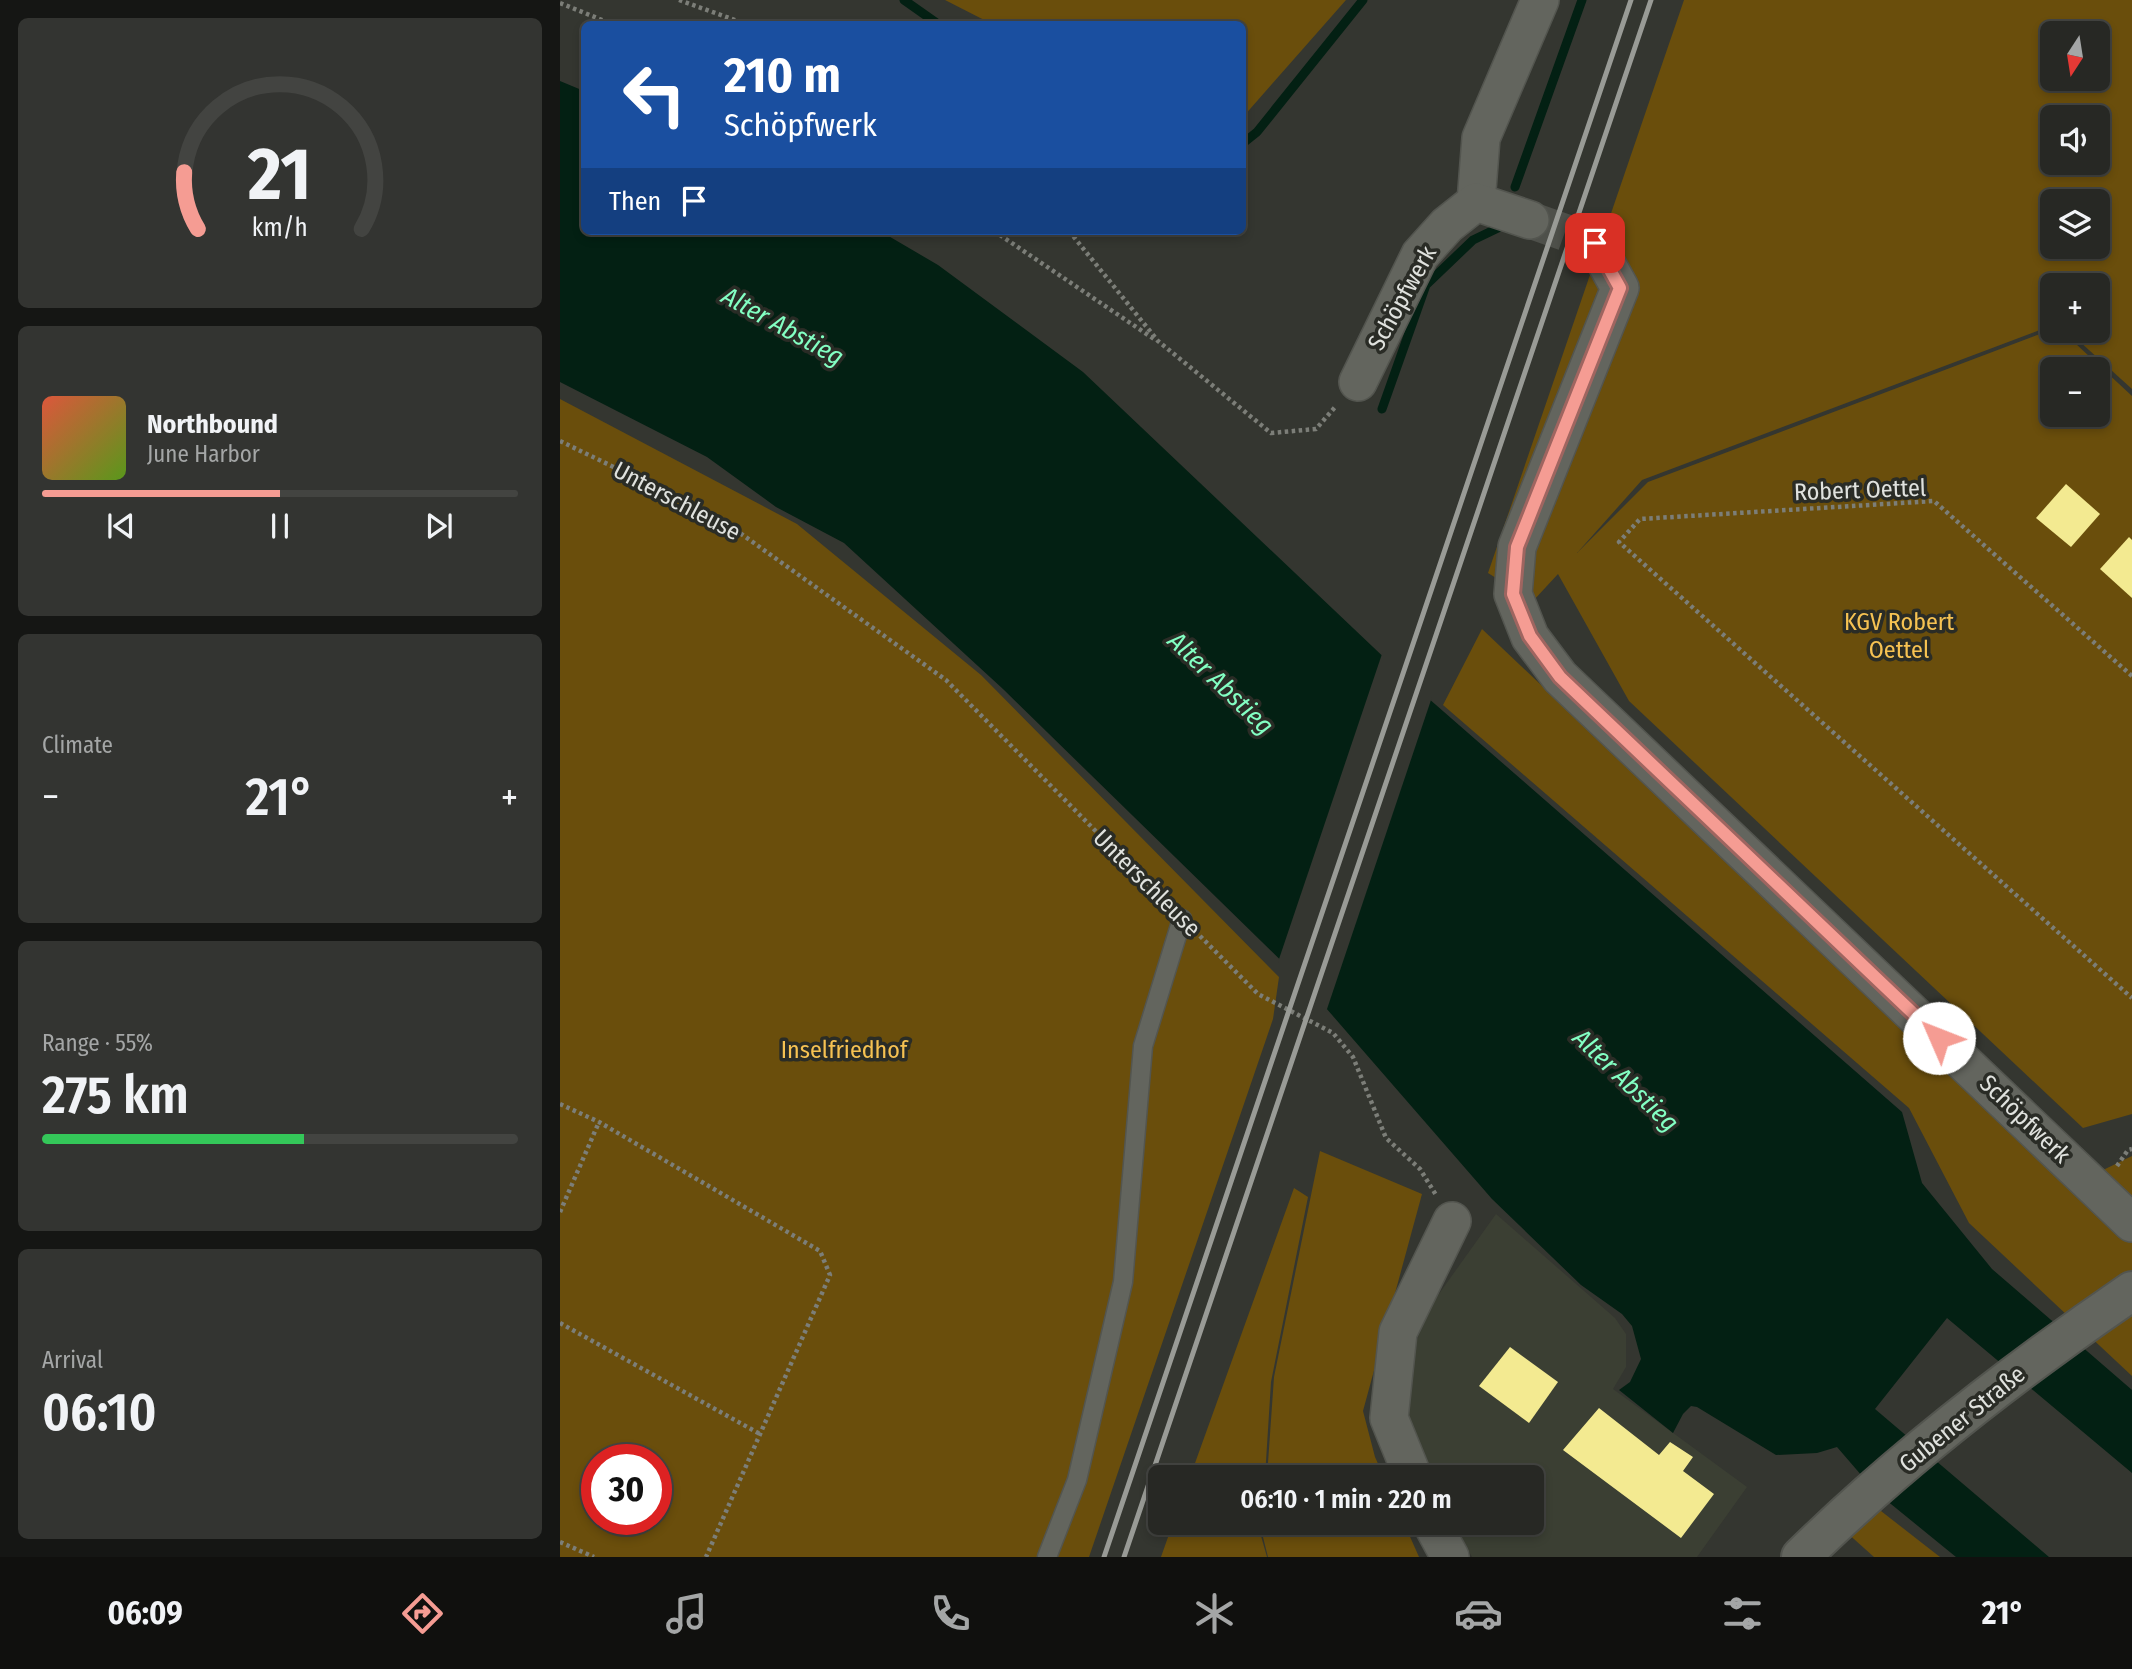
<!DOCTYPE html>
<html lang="en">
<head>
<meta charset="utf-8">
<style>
  :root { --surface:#272824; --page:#333431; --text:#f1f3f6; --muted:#a4a6a6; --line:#434441; --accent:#f59c93 }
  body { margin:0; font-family:"Fira Sans Condensed",sans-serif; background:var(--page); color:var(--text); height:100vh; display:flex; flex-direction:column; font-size:26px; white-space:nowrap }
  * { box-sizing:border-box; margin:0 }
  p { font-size:23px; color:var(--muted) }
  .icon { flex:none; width:38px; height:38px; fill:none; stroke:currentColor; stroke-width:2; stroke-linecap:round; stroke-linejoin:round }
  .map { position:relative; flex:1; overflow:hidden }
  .side { display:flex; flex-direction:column; gap:18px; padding:18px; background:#151614; width:560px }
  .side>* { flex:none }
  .banner { position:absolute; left:21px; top:21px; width:665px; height:214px; border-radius:10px; box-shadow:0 4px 10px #0003,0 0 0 2px var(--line); background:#1a4fa0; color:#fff; overflow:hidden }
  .needle { width:46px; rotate:192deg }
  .controls { position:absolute; left:1480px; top:21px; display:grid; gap:14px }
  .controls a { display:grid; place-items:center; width:70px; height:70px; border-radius:10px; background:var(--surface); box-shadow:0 4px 10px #0003,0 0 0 2px var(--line); font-size:35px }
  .speed { position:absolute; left:21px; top:1444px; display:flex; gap:14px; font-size:35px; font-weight:700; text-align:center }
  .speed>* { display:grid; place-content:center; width:91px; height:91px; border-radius:50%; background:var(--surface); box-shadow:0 4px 10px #0003,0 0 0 2px var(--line); line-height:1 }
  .speed .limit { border:10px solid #d22; background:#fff; color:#111 }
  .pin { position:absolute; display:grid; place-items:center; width:60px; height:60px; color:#fff; margin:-30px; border-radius:14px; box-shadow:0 4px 10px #0006 }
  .me { position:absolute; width:77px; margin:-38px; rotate:314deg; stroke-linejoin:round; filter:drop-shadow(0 0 5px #0008) }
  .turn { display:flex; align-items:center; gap:24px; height:147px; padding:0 28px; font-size:32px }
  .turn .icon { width:91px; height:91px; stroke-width:2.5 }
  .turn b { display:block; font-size:49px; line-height:60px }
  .then { display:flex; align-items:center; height:66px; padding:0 28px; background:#0003; gap:14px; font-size:26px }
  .big { font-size:52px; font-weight:600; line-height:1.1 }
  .side .tile { flex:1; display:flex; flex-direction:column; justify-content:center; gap:10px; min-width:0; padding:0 24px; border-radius:10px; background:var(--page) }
  .side .dial { align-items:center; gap:0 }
  .dial svg { height:182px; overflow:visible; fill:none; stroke:var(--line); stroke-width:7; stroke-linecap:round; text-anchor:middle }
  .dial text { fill:var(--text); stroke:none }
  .song { display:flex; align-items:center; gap:21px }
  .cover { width:84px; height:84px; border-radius:10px; background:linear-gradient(135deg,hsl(10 70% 55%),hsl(90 70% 35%)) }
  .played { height:7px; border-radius:4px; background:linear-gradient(90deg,var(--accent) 50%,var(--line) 50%) }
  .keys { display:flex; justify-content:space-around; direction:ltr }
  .heat { display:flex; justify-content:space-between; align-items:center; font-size:38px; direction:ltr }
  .charge { height:10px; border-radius:5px; background:linear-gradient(90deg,#34c759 55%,var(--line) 0) }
  .trip { position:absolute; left:588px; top:1465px; width:396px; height:70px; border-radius:10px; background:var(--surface); box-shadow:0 4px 10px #0003,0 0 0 2px var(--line); font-weight:600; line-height:70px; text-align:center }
  .tabs { display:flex; height:112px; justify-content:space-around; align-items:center; background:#10100e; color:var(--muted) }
  .tabs .icon { width:49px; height:49px }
  .tabs .current { color:var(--accent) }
  .tabs b { font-size:32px; color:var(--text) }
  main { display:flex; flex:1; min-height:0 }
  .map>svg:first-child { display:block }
  .built { fill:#3b3f33 }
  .green { fill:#6a4e0c; fill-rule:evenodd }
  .water { fill:#032013 }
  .pier { fill:#343630 }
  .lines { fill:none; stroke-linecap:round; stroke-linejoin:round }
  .stream { stroke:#032013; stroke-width:9 }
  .building { fill:#f3ea91 }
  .minor-tunnel { stroke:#4e504a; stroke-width:37; stroke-dasharray:37 18; stroke-linecap:butt }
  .service-casing { stroke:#53554f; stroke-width:21 }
  .minor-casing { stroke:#53554f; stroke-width:40 }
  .secondary-casing { stroke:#53554f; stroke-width:42 }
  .path { stroke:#7c7e78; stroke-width:4.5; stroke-dasharray:3.5 3.5; stroke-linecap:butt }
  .service { stroke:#63655e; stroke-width:18 }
  .minor { stroke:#63655e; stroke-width:37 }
  .secondary { stroke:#63655e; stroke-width:38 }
  .rail { stroke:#999b96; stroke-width:5 }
  .route-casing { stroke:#9f6560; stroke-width:18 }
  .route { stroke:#f59c93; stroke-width:12 }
  .labels { text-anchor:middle; stroke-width:7; stroke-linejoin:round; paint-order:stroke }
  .street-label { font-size:24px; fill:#e0e2de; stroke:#2a2c26 }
  .park-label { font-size:24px; fill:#f6c252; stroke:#2a2c26 }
  .water-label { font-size:26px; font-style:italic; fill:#83ffc3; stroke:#2a2c26 }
</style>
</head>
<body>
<main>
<section class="side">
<div class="tile dial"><svg viewBox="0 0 100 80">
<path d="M14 69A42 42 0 1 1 86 69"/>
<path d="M14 69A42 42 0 0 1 8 44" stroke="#f59c93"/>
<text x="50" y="56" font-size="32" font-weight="700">21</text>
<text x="50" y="72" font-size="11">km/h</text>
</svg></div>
<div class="tile">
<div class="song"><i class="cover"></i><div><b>Northbound</b><p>June Harbor</p></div></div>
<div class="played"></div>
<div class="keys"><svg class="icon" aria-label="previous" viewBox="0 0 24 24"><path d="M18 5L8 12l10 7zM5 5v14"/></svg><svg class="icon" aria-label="pause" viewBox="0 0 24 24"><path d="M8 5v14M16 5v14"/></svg><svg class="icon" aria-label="next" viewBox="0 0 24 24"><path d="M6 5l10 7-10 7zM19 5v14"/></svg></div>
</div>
<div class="tile"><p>Climate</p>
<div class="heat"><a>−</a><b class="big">21°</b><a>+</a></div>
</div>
<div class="tile"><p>Range · 55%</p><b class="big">275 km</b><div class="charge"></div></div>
<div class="tile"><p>Arrival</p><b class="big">06:10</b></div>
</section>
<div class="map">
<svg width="1572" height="1557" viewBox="0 0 1572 1557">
  <rect width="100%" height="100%" fill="#343630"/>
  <!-- built -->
  <polygon class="built" points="936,1214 1055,1318 1066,1334 1066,1367 1053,1389 1187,1487 1137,1557 912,1557 894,1523 971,1522 971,1477 870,1477 855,1448 844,1403 852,1352 871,1305"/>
  <!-- green -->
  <g class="green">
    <polygon points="385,0 786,0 683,117 682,24 432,24"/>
    <path d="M1124,0h448v389l-64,-58h30v-46h-45v40l-411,155 -65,73 71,-71 405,-153 9,2 70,65v718l-49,14 -454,-427 -71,-127 -25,27 -45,-28zM1493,33h45v46h-45zM1493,117h45v46h-45zM1493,201h45v46h-45zM1493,369h45v46h-45z"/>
    <path d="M0,399l237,125 184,151 298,302 -6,42 -184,538h-529zM37,1460h59v59h-59z"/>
    <polygon points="922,629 1510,1186 1572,1156 1572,1376 1409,1223 1349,1108 883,705"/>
    <polygon points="760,1151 862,1194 803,1411 815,1457 824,1477 707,1477 714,1377"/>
    <polygon points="734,1188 748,1197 711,1382 705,1477 630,1477"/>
    <polygon points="1312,1504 1380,1557 1314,1557 1285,1531"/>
    <polygon points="613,1523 702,1523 701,1536 707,1557 601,1557"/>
    <polygon points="704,1523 844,1523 859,1557 708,1557 703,1537"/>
  </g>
  <!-- water -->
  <polygon class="water" points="0,81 24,91 24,231 320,231 378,265 523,372 852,684 1342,1112 1362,1183 1432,1269 1572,1390 1572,1473 1387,1318 1315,1409 1489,1557 1396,1557 1315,1491 1277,1447 1257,1453 1216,1455 1137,1407 1131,1406 1123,1414 1113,1433 1059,1390 1070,1382 1081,1359 1072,1326 1062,1314 1021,1285 932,1199 746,985 443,689 284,543 216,507 147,457 0,382"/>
  <!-- pier -->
  <polygon class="pier" points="823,651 872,697 766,1012 718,962"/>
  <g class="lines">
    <!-- stream -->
    <g class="stream">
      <polyline points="344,0 378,24"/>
      <polyline points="682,144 697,132 803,0"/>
      <polyline points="955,187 1022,0"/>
      <polyline points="822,409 866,285 913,240 938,228"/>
    </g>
  </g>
  <!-- building -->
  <g class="building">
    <polygon points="1506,484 1540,514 1511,547 1476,518"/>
    <polygon points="1569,537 1572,540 1572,598 1540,569"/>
    <polygon points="950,1347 998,1382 969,1423 919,1386"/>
    <polygon points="1039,1408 1099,1455 1110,1442 1133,1457 1123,1471 1154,1494 1121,1538 1003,1450"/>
  </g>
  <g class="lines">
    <!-- minor-tunnel -->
    <polyline class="minor-tunnel" points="970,220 1035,243"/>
    <!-- service casing -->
    <g class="service-casing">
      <polyline id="service" points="487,1557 517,1480 563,1282 583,1046 622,919"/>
    </g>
    <!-- minor casing -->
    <g class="minor-casing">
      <g id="minor">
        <polyline points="916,202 921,138 980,0"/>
        <polyline points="1035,243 1060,288 957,547 953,594 970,637 1000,677 1572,1223"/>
        <polyline points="798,382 860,255 887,225 916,202 970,220"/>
        <polyline points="853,1477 829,1418 838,1332 892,1221"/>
        <polyline points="871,1522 890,1557"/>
      </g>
    </g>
    <!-- secondary casing -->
    <g class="secondary-casing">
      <path id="secondary" d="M1241,1557c101,-99 214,-186 331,-266"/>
    </g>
    <!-- path -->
    <g class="path">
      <polyline points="119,0 186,24"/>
      <polyline points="0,3 52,24"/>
      <polyline points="434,231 594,339"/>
      <polyline points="509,231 598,341 711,433 756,429 776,406"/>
      <polyline points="0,441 159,518 386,680 607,903"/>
      <polyline points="1572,676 1374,501 1080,519 1059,542 1572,998"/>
      <polyline points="640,936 698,994 773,1033 793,1057 826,1138 860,1169 876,1195"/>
      <polyline points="0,1104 39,1122 260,1251 270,1275 146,1557"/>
      <polyline points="1557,1166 1568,1150 1572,1149"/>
      <polyline points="0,1212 39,1122"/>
      <polyline points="0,1323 200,1434"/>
      <polyline points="0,1542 34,1557"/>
    </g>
    <!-- service -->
    <use href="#service" class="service"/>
    <!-- minor -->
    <use href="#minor" class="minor"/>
    <!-- secondary -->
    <use href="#secondary" class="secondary"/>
    <!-- rail -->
    <g class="rail">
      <polyline points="544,1557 1071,0"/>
      <polyline points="564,1557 1091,0"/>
    </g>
  </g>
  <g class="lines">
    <!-- route casing -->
    <g class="route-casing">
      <polyline id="route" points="1035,243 1060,288 957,547 953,594 970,636 1000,677 1379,1038"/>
    </g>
    <!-- route -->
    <use href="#route" class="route"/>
  </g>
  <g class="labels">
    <!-- street labels -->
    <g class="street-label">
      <text transform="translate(842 298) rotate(-61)" y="8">Schöpfwerk</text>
      <text transform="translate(1300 490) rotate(-2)" y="8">Robert Oettel</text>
      <text transform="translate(117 501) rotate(28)" y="8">Unterschleuse</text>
      <text transform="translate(587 883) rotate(45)" y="8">Unterschleuse</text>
      <text transform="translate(1465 1119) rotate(44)" y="8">Schöpfwerk</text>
      <text transform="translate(1402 1419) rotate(-39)" y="8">Gubener Straße</text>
    </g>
    <!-- park labels -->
    <g class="park-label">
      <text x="1339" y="630">KGV Robert<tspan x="1339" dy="28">Oettel</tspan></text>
      <text x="284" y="1058">Inselfriedhof</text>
    </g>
    <!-- water labels -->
    <g class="water-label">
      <text transform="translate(223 326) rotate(29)" y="9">Alter Abstieg</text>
      <text transform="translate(661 683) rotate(44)" y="9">Alter Abstieg</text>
      <text transform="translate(1066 1080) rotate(44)" y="9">Alter Abstieg</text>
    </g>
  </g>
</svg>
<div class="controls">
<a><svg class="needle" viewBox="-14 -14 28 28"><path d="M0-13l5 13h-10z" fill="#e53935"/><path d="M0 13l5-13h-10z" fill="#a4a6a6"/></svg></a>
<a><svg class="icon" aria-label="sound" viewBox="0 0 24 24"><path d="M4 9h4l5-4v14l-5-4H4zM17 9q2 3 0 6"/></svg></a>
<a><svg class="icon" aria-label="layers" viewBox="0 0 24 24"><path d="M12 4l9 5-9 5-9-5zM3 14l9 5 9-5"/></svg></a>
<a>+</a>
<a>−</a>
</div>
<div class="speed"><div class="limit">30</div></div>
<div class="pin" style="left:1035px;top:243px;background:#d93025"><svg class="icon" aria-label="arrive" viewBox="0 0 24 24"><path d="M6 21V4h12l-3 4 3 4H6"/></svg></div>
<svg class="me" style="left:1379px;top:1038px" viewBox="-20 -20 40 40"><circle r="19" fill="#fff"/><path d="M0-13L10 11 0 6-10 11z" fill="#f59c93"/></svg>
<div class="trip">06:10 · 1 min · 220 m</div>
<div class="banner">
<div class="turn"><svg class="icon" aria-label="left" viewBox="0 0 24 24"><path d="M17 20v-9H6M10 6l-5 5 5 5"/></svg><div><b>210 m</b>Schöpfwerk</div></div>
<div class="then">Then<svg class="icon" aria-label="arrive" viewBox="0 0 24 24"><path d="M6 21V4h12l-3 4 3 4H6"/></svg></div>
</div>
</div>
</main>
<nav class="tabs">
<b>06:09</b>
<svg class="icon current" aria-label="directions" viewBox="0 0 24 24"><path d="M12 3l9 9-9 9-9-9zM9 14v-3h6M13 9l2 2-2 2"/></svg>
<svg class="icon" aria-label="music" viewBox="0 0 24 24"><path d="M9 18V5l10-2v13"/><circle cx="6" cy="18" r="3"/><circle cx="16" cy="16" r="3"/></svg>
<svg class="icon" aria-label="phone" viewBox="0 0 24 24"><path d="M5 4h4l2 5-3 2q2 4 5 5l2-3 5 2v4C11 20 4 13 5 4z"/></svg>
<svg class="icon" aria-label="climate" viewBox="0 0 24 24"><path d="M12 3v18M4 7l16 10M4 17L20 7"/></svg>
<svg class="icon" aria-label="car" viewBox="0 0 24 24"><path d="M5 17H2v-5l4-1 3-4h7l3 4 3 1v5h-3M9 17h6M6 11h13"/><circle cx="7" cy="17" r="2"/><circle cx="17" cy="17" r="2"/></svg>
<svg class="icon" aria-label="filters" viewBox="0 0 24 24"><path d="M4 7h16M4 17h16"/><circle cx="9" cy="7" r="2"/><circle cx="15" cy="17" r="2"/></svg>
<b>21°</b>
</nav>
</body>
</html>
